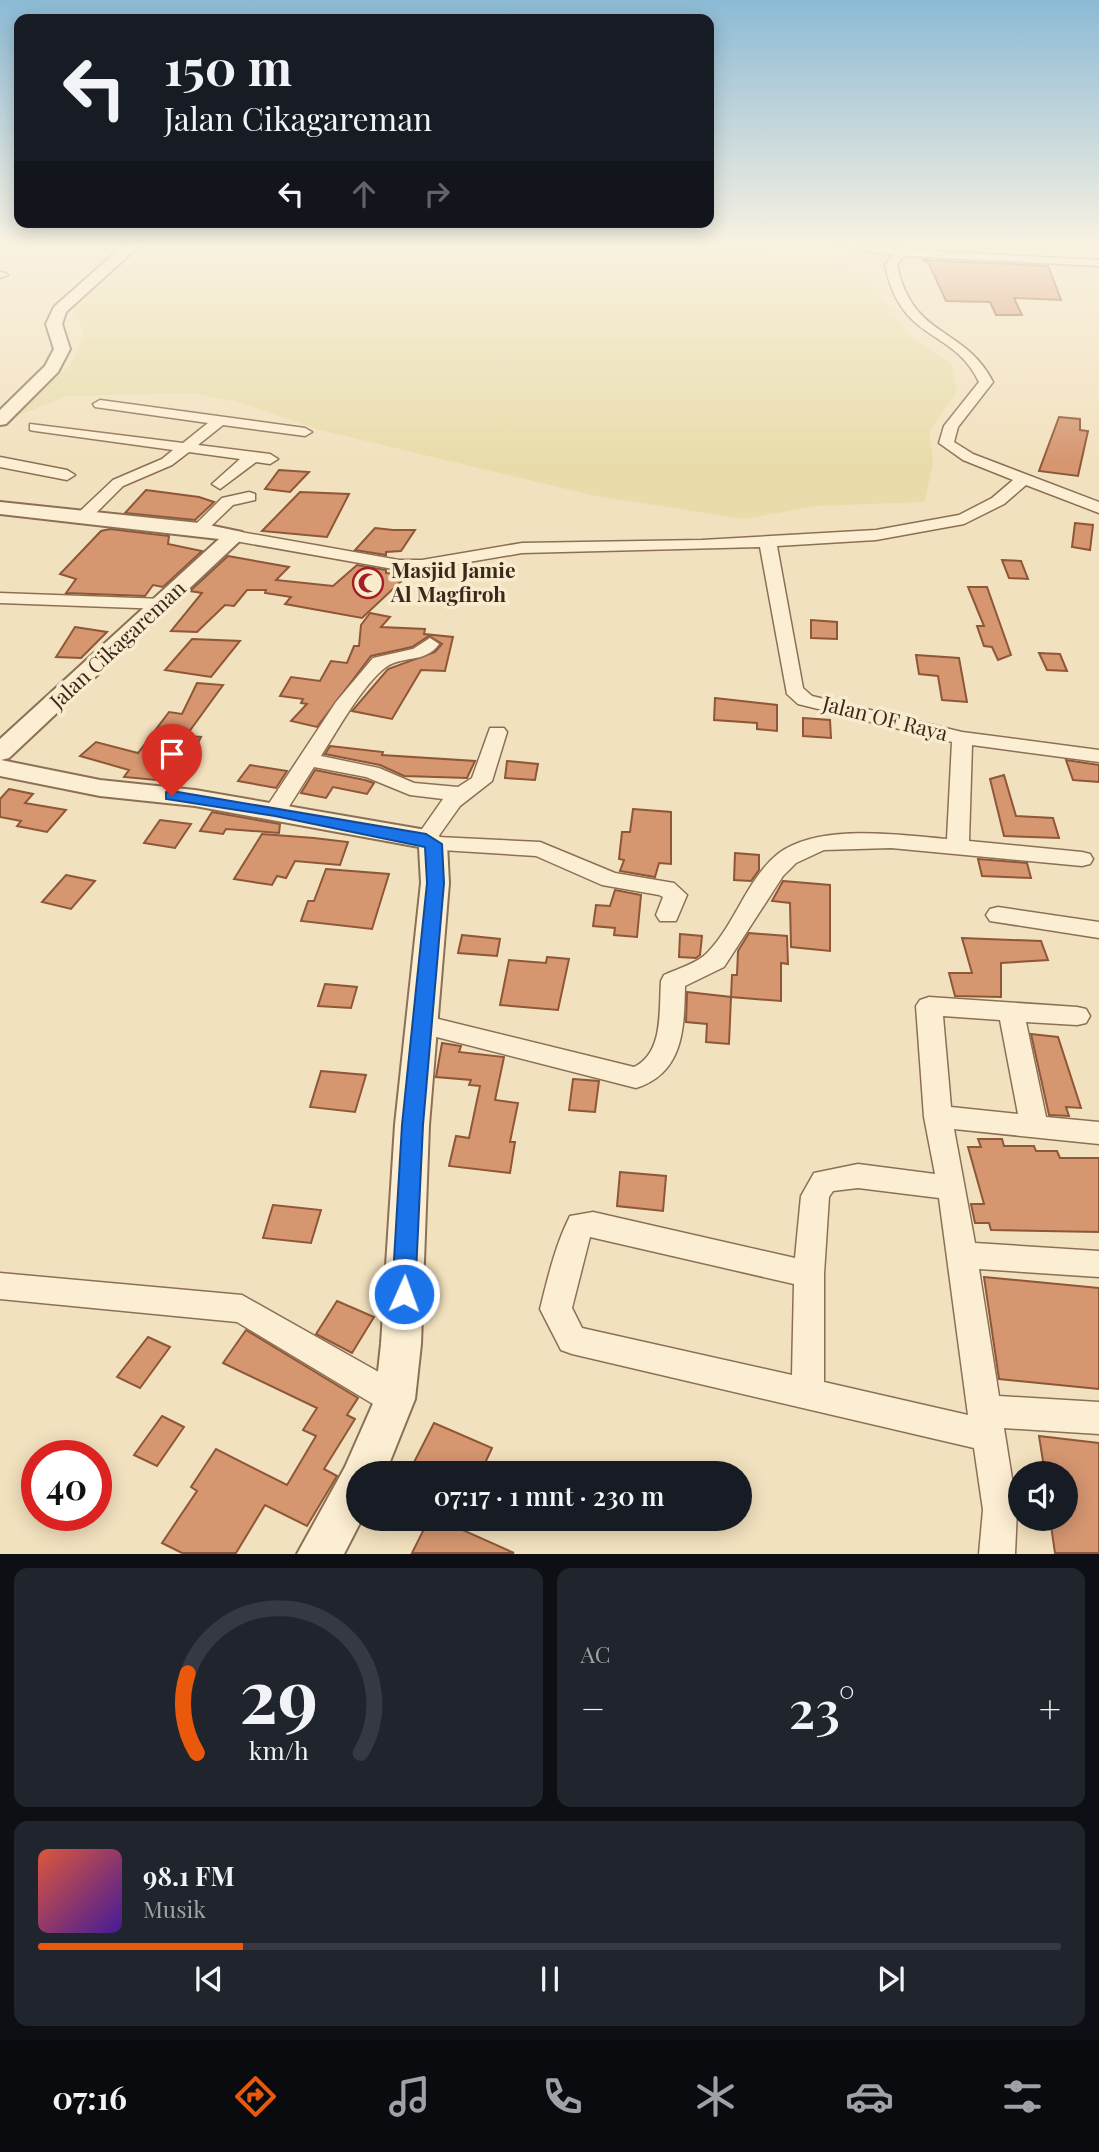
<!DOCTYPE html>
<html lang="id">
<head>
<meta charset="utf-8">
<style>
  :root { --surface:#171b24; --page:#20242c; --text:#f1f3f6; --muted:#9ea1a6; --line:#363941; --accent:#ea580c }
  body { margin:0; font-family:"Playfair Display",serif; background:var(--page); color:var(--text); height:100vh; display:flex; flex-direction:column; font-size:26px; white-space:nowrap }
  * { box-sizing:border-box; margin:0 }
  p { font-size:23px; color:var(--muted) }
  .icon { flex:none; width:38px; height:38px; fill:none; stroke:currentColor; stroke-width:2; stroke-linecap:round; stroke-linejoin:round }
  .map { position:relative; height:1554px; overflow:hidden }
  .panel { display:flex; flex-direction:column; gap:14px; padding:14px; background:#0d0f14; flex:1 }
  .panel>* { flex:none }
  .hud { position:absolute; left:14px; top:14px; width:700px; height:214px; border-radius:14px; box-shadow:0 4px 18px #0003; background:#171b24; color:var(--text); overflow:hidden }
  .fabs { position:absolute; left:1008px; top:1461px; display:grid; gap:14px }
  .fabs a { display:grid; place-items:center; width:70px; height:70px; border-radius:50%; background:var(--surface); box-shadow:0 4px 18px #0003; font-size:35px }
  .speed { position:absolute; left:21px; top:1440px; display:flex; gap:14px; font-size:35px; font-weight:700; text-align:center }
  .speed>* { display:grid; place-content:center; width:91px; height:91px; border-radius:50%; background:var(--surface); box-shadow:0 4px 18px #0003; line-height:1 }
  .speed .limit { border:10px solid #d22; background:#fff; color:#111 }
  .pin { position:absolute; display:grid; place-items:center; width:60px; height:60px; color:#fff; margin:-72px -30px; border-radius:50% 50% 50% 0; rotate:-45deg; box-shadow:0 0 7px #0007 }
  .pin .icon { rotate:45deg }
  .me { position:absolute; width:77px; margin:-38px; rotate:2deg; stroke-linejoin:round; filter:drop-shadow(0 0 5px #0008) }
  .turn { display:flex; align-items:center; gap:24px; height:147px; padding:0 35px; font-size:32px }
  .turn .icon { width:91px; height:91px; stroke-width:2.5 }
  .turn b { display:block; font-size:49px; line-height:60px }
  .lanes { display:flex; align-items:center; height:66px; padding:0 35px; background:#0003; justify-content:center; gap:35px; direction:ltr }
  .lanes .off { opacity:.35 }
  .big { font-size:52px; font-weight:600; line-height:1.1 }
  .panel .widget { flex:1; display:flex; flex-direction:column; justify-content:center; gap:10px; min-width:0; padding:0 24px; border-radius:14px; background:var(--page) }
  .panel .dial { align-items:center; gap:0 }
  .dial svg { height:182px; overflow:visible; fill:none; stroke:var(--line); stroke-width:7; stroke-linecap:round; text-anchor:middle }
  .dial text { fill:var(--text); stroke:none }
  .song { display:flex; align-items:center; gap:21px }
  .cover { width:84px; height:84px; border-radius:10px; background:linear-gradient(135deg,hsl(10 70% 55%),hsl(260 70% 35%)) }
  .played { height:7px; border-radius:4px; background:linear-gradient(90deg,var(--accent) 20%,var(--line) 20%) }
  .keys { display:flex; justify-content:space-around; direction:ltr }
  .heat { display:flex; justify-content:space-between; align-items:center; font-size:38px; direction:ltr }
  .panel .tiles { flex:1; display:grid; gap:14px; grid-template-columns:1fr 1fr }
  .widget:last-child { grid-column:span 2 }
  .trip { position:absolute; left:346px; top:1461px; width:406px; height:70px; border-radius:35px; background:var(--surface); box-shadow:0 4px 18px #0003; font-weight:600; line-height:70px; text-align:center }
  .tabs { display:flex; height:112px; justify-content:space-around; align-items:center; background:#090b0e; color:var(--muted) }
  .tabs .icon { width:49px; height:49px }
  .tabs .active { color:var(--accent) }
  .tabs b { font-size:32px; color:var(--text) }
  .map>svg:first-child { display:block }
  .farmland { fill:#e9dcaa }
  .building { fill:#d59670; stroke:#8e5738; stroke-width:2 }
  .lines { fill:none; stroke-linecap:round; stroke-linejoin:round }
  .minor-casing { stroke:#8c7055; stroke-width:3 }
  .tertiary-casing { stroke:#8c7055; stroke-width:4 }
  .minor { fill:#fceed2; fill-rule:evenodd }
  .tertiary { fill:#fceed2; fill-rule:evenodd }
  .route { fill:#1a73e8; stroke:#114b97; stroke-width:2 }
  .labels { text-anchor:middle; stroke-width:7; stroke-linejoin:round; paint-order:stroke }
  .poi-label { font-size:21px; font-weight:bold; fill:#3a291b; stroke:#f9ebce; text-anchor:start }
  .street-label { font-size:21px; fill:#3a291b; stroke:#f9ebce }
</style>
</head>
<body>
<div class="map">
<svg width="1099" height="1554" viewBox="0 0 1099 1554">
  <rect width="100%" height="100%" fill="#f2e1be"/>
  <!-- farmland -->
  <polygon class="farmland" points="160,245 727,245 866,274 882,300 912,338 952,364 957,391 929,432 933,462 925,502 817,506 744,519 596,496 320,430 234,401 193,393 68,396 12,418 71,364 84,333 74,311 110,278"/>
  <!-- building -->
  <g class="building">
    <polygon points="922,260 1048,266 1061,300 1014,298 1022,315 996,315 990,302 946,301 928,262"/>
    <polygon points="1059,417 1080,419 1080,430 1088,431 1078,476 1039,471"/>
    <polygon points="279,470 309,472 290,492 265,489"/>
    <polygon points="146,490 199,497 214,502 195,520 125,513"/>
    <polygon points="300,492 349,494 327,537 262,531"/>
    <polygon points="1075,523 1093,525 1090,550 1072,547"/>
    <polygon points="375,528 393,530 415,530 401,551 386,552 386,555 355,550"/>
    <polygon points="110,529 169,536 168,544 202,551 163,587 153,585 145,596 66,593 76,579 60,574 101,531"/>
    <polygon points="228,556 289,567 276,580 333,586 357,565 386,570 386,573 409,574 362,618 285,604 291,597 265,593 266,590 247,590 234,606 225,605 197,632 171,631 202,593 190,591"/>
    <polygon points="1002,560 1021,561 1028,579 1009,578"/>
    <polygon points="968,587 987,587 1011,655 998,660 992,647 984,646 977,626 984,626"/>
    <polygon points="370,613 390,617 381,627 425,629 424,634 453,637 445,671 421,670 392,719 352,711 388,669 435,652 442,644 429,636 412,647 371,656 317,727 291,721 307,704 301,703 303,699 280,696 291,677 320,681 331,661 347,663 354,646 359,646 361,625"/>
    <polygon points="811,620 837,622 837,639 811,638"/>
    <polygon points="75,627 107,632 81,658 56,657"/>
    <polygon points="192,639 240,641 211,677 165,670"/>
    <polygon points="1039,653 1060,654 1067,671 1047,670"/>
    <polygon points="916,655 959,658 967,702 942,700 938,676 919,674"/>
    <polygon points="197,683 223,685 186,736 201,737 178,782 124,777 129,770 80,756 96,742 138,753 169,712 182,714"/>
    <polygon points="715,698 777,705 777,731 757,729 757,723 714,720"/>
    <polygon points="803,718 830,720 831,738 803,736"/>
    <polygon points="330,746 383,752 382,755 475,761 467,778 404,776 380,765 325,754"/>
    <polygon points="1066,760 1099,765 1099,782 1073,780"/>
    <polygon points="507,761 538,764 535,780 505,778"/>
    <polygon points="250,765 287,771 276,788 238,781"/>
    <polygon points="315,770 365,780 374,783 367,794 333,787 326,798 301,793"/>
    <polygon points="1004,775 1016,816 1053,818 1059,838 1004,836 990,779"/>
    <polygon points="9,789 33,794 25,803 66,810 47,832 17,826 21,821 0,817 0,799"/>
    <polygon points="633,809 671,812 671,864 659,863 655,877 620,871 624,860 619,859 622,832 630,832"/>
    <polygon points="212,812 280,824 279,833 226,829 223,834 200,831"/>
    <polygon points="160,820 191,824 175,848 144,843"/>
    <polygon points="262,834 314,838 348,842 340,865 295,861 286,878 277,876 272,885 234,879"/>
    <polygon points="735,853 759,855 759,870 751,881 734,880"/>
    <polygon points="978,859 1027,863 1031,878 982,876"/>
    <polygon points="326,869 389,874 372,929 301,921 308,901 314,901"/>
    <polygon points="66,875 95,881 71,909 42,902"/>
    <polygon points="783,881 830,885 830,951 791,947 790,903 772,901"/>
    <polygon points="615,890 641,895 637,937 614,935 615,928 593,926 596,905 610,906"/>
    <polygon points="749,933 787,936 788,964 781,963 781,1001 731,997 732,975 737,975 738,951"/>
    <polygon points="680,934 702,936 700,955 696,958 679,957"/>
    <polygon points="462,935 500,939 497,956 458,953"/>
    <polygon points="962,938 1041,941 1048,960 1001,963 1001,997 955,996 949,973 972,973"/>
    <polygon points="547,957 569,959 558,1010 500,1005 509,960 546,963"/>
    <polygon points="325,984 357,987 351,1008 318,1006"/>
    <polygon points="687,992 731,997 729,1044 706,1042 707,1024 686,1022"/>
    <polygon points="1031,1034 1058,1037 1081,1108 1066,1107 1069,1116 1049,1115"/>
    <polygon points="442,1043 461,1046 459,1052 504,1057 495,1100 518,1103 510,1142 515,1142 510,1173 449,1166 456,1136 469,1138 480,1086 469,1085 471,1080 436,1077"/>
    <polygon points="321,1071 366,1075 355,1112 310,1107"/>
    <polygon points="573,1079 599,1081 595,1112 569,1110"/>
    <polygon points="978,1139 1002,1139 1004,1146 1034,1146 1036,1151 1057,1151 1060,1158 1099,1158 1099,1232 991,1230 989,1223 975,1223 971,1204 984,1204 968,1147 981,1147"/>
    <polygon points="620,1172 666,1176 663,1211 617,1206"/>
    <polygon points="273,1205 321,1210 311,1243 263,1238"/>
    <polygon points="984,1277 1099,1288 1099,1389 999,1379"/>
    <polygon points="337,1301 374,1317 352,1353 316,1334"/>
    <polygon points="246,1330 358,1398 347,1415 355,1419 324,1469 337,1476 307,1526 265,1505 236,1553 182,1553 162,1543 197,1491 191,1487 216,1449 287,1485 316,1436 303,1430 317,1408 223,1363"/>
    <polygon points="148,1337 170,1347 140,1388 117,1377"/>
    <polygon points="162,1416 184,1427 157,1466 134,1455"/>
    <polygon points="434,1423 492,1448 480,1474 408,1474"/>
    <polygon points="1039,1436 1099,1443 1099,1553 1055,1553 1050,1519 1066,1519 1066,1474 1045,1474"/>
    <polygon points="429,1519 438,1519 514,1553 412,1553"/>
  </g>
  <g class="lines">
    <!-- minor casing -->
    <g class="minor-casing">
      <g id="minor">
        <path d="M834,245l64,4 3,-4h11l-3,5 190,10v6l-195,-10 -7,9c16,75 67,60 96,117l-35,45 -4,15 19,12 126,48v11l-73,-28 -22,19 -40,20 -88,16 -99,6 26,142 9,8 150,36 137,18v12l-127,-17 -3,96 113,11 8,2 3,5 -3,5 -8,2 -191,-18 -67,2 -28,13 -13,13 -59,91 -39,19c-1,42 -1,87 -49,102l-223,-57 -4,-7 4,-7 9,-2 212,52c30,-14 25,-58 27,-86l3,-6c13,-6 34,-12 43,-22 28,-28 40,-75 72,-100 42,-30 119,-18 168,-14l5,-97 -154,-38 -11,-10 -27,-147 -238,6 -100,17h-23l-164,-29 -8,-5 8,-5 164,29h23l100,-17 180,-3 174,-10 83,-15 33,-17 21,-18 -50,-20 -24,-17 5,-17 35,-44c-26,-55 -78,-38 -94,-117l8,-10z"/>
        <polygon points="0,272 6,273 8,275 0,278"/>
        <polygon points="100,400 305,428 312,432 305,436 223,425 198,445 270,454 278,459 270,464 256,462 220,489 212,484 240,459 189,452 172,465 123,486 89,520 83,522 75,517 77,514 113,480 162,459 173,450 35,431 30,430 30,424 183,443 208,423 95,407 93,404"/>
        <polygon points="0,457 67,470 75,475 67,480 0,467"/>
        <polygon points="249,492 255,494 255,500 233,505 205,532 193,532 191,529 222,498"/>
        <polygon points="0,593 164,599 173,604 164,609 0,603"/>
        <path d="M430,638l9,6c-14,20 -37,11 -53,23 -23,17 -49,64 -65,89l58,12 35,15 44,4 14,-9 18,-50h14l3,4 -15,49 -32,25 -22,31 102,5 75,31 59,10 13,12 -11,26h-16l-4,-6 7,-18 -4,-2 -57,-10 -66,-29 -111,-7 -10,-10 28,-40 -33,-4 -44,-18 -52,-10 -31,49h-16l-3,-5 72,-109 37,-44 40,-9z"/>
        <polygon points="998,907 1099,922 1099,938 990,921 986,915 990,909"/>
        <path d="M929,997l148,10 9,2 4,7 -4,7 -9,2 -51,-3 20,95 53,5v22l-145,-15 21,114 124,8v26l-120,-8 20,127 100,6v32l-95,-6 13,82 -2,44h-36l4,-44 -9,-62 -402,-94 -11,-4 -21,-41c8,-32 15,-63 30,-93l23,-4 202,46 6,-62 13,-23 44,-9 77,10 -11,-57 -8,-111 4,-6zM943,1016l57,4 18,94 -67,-7zM858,1188l81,10 29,217 -144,-33v-108l5,-77 4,-6zM590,1237l204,47 -2,91 -210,-47 -10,-20z"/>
        <polygon points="0,1273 242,1295 407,1388 411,1399 407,1410 395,1414 383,1410 237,1322 0,1299"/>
      </g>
    </g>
    <!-- tertiary casing -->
    <g class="tertiary-casing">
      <g id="tertiary">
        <polygon points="124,245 140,245 66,312 62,324 70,349 58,372 6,424 0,425 0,410 45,366 54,349 46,324 54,307"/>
        <polygon points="0,502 199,523 242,532 245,536 9,758 1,760 100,780 195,790 426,830 436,833 447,844 449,883 429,1125 421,1344 415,1399 385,1474 359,1474 359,1519 362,1519 344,1554 297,1554 345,1467 375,1399 381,1344 395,1125 421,883 419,847 195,806 100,796 0,776 0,739 219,539 0,514"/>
      </g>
    </g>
    <!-- minor -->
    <use href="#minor" class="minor"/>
    <!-- tertiary -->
    <use href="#tertiary" class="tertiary"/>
  </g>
  <!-- sky -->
  <linearGradient id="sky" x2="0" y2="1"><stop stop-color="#8cbad5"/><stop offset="0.53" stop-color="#f9f2e2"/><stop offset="1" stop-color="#f9f2e2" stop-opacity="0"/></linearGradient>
  <rect width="1099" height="463" fill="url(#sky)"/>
  <!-- route -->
  <polygon class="route" points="172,791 426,834 442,844 444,883 423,1125 415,1294 412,1301 404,1304 395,1301 392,1294 402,1125 427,883 425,847 275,816 166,799 166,792"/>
  <!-- icons -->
  <defs>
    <g id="mosque-ring" transform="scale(1.575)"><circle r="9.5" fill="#f9ebce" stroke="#a21e24" stroke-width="1.5"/><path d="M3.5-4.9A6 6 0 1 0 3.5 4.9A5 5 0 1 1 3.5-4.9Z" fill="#a21e24"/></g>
  </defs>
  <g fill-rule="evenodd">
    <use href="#mosque-ring" x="368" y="583"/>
  </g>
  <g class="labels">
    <!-- poi labels -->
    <g class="poi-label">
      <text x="391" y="578">Masjid Jamie<tspan x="391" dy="24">Al Magfiroh</tspan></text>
    </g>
    <!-- street labels -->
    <g class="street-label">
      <text transform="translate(118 645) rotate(-43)" y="7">Jalan Cikagareman</text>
      <text transform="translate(885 719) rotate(14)" y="7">Jalan OF Raya</text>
    </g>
  </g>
</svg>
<div class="fabs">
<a><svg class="icon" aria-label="sound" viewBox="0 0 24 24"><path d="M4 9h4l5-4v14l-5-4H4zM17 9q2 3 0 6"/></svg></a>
</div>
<div class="speed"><div class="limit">40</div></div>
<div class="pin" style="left:172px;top:796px;background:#d93025"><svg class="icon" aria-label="arrive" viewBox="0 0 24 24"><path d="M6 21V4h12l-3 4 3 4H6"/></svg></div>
<svg class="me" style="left:404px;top:1294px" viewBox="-20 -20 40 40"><circle r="17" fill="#1a73e8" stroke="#fff" stroke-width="3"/><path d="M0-11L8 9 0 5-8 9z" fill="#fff"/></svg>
<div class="trip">07:17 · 1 mnt · 230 m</div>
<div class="hud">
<div class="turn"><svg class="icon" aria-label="left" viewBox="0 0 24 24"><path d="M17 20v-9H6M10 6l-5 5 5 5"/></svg><div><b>150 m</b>Jalan Cikagareman</div></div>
<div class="lanes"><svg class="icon" aria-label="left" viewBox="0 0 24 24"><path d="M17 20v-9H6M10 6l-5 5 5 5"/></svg><svg class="icon off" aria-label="ahead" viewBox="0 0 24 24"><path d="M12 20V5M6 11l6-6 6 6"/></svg><svg class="icon off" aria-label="right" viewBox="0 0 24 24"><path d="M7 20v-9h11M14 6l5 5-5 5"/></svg></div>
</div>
</div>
<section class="panel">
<div class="tiles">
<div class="widget dial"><svg viewBox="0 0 100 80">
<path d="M14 69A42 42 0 1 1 86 69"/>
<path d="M14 69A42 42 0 0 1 10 34" stroke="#ea580c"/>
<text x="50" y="56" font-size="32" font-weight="700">29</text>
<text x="50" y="72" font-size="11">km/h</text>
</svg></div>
<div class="widget"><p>AC</p>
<div class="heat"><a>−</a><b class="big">23°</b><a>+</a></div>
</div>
<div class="widget">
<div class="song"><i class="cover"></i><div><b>98.1 FM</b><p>Musik</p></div></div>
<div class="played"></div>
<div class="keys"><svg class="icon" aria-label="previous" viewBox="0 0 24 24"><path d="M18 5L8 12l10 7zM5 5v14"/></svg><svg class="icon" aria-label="pause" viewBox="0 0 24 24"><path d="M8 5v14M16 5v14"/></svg><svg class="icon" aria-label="next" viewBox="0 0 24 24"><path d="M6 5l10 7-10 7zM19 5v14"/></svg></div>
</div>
</div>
</section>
<nav class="tabs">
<b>07:16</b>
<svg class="icon active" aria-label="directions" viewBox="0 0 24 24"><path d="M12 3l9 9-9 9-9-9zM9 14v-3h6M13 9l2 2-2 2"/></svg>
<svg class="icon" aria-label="music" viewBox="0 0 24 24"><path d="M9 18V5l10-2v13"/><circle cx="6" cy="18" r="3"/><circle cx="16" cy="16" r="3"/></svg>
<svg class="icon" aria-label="phone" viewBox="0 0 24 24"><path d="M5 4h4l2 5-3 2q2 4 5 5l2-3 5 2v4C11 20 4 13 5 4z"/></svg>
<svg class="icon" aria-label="climate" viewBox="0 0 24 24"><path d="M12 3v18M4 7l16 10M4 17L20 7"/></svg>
<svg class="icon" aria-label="car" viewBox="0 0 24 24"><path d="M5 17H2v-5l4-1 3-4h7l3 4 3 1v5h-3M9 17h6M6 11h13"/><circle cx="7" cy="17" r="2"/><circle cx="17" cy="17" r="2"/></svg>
<svg class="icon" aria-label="filters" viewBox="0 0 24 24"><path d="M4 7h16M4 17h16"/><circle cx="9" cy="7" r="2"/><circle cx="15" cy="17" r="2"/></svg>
</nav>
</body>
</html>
